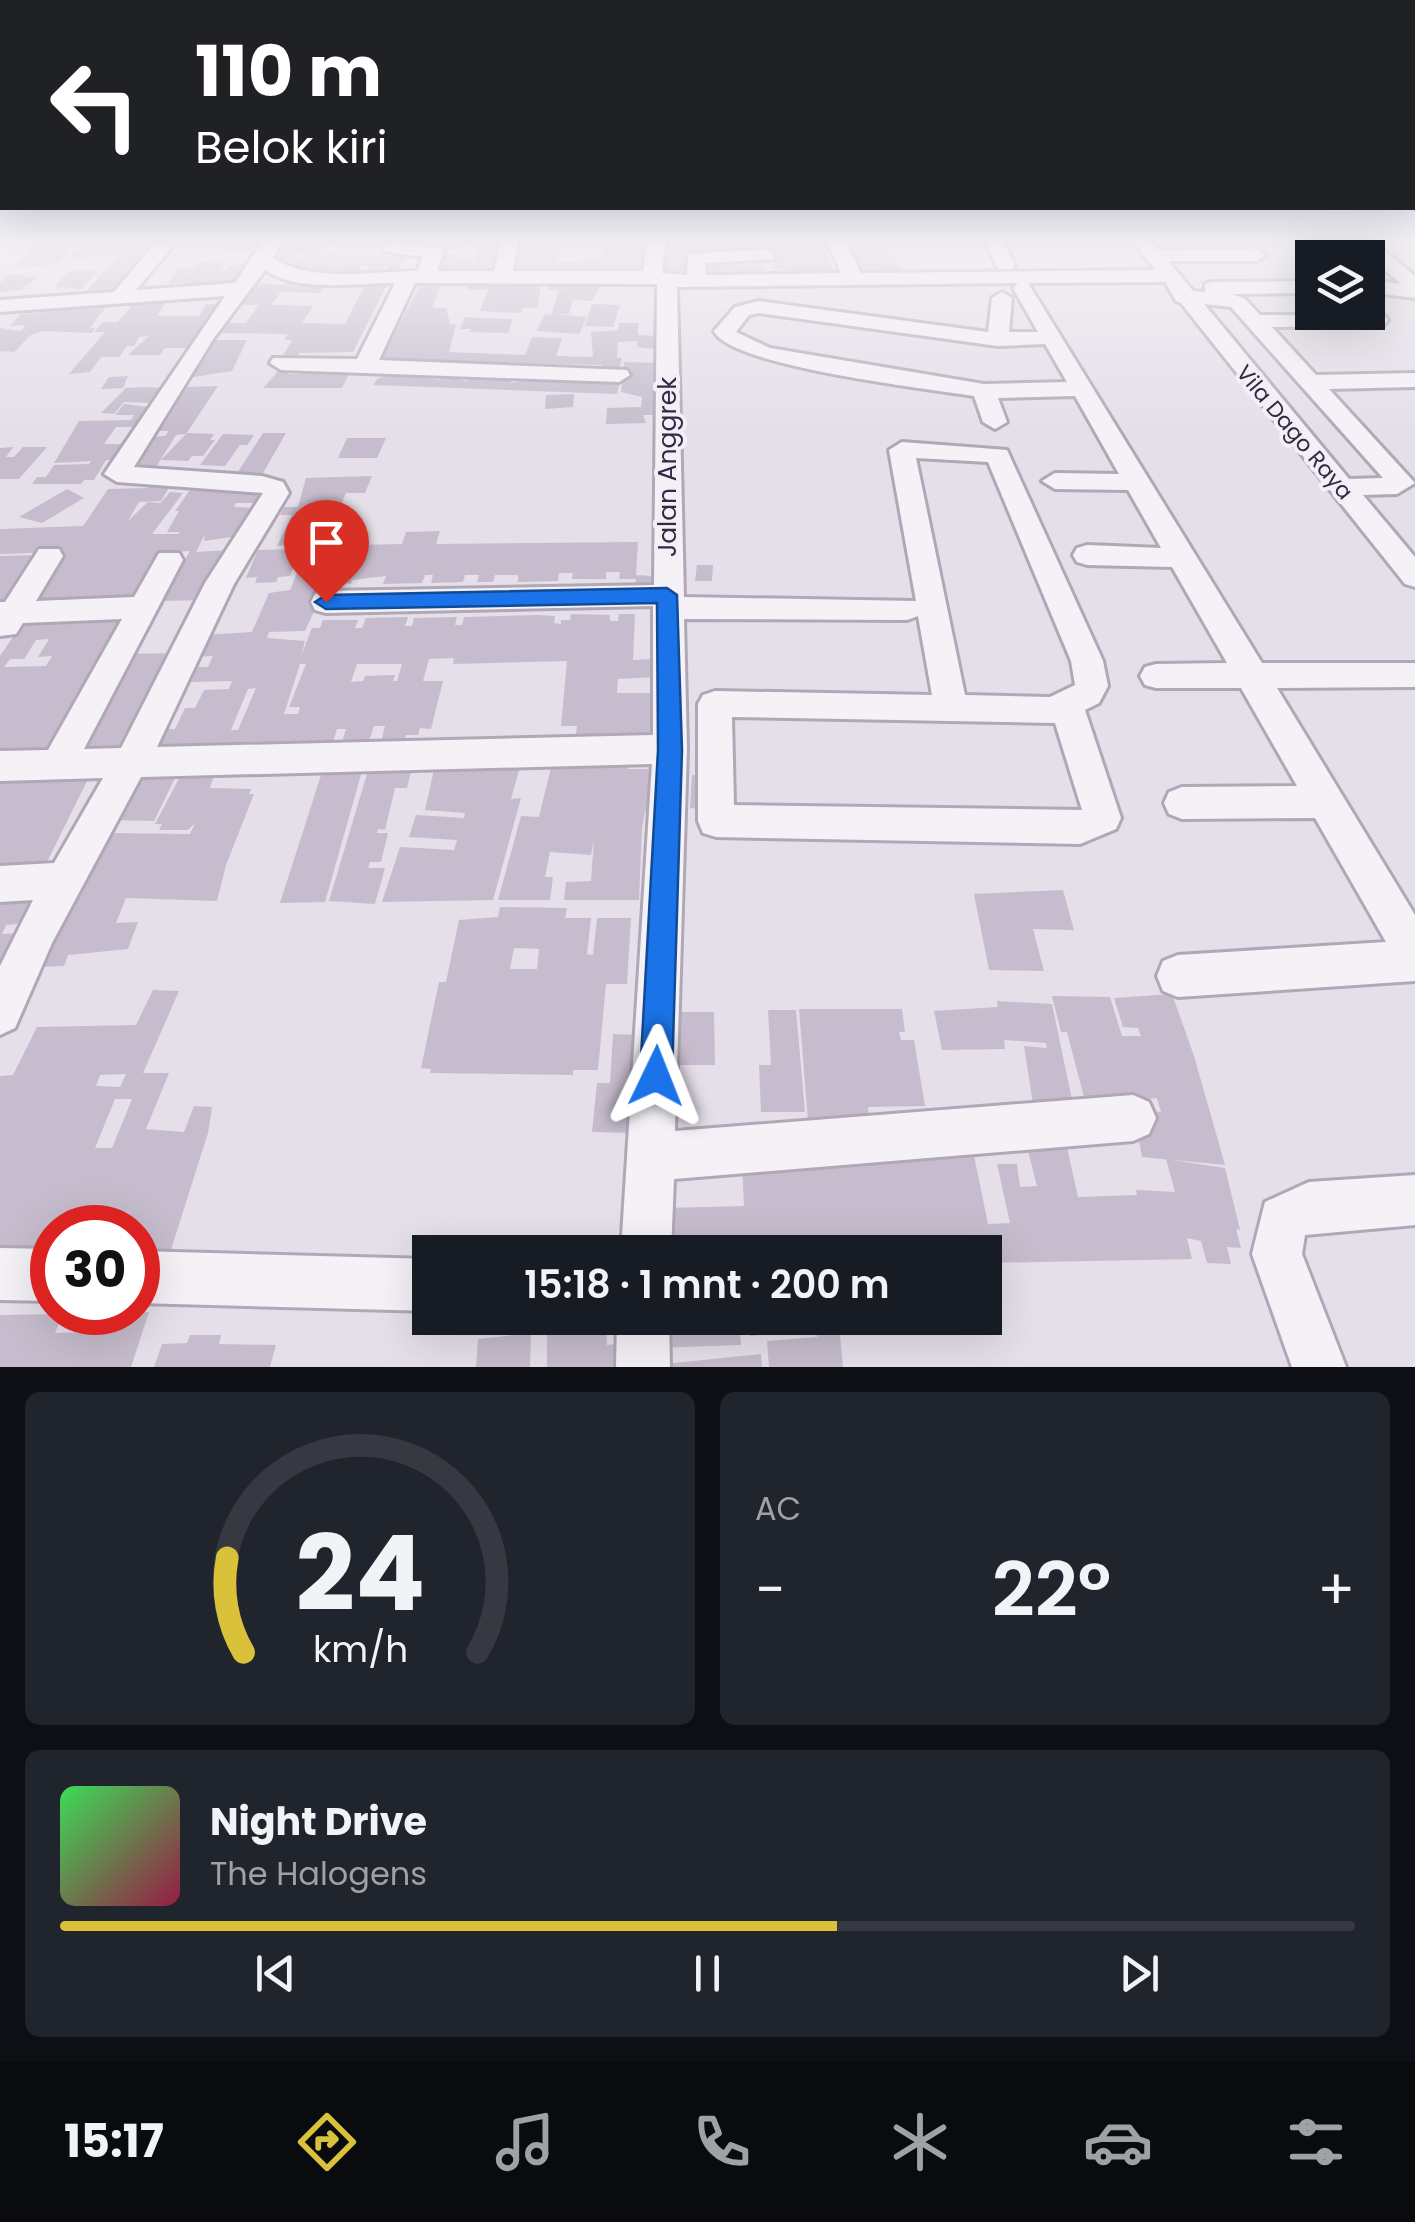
<!DOCTYPE html>
<html lang="id">
<head>
<meta charset="utf-8">
<style>
  :root { --surface:#171b24; --page:#20242c; --text:#f1f3f6; --muted:#9ea1a6; --line:#363941; --accent:#d9c13a }
  body { margin:0; font-family:Poppins,sans-serif; background:var(--page); color:var(--text); height:100vh; display:flex; flex-direction:column; font-size:38px; white-space:nowrap }
  * { box-sizing:border-box; margin:0 }
  p { font-size:32px; color:var(--muted) }
  .icon { flex:none; width:55px; height:55px; fill:none; stroke:currentColor; stroke-width:2; stroke-linecap:round; stroke-linejoin:round }
  .map { position:relative; height:1367px; overflow:hidden }
  .panel { display:flex; flex-direction:column; gap:25px; padding:25px; background:#0d0f14; flex:1 }
  .panel>* { flex:none }
  .banner { position:absolute; left:0px; top:0px; width:1415px; height:210px; box-shadow:0 10px 40px #0002; background:#202124; color:#fff; overflow:hidden }
  .controls { position:absolute; left:1295px; top:240px; display:grid; gap:20px }
  .controls a { display:grid; place-items:center; width:90px; height:90px; border-radius:0px; background:var(--surface); box-shadow:0 10px 40px #0002; font-size:50px }
  .speed { position:absolute; left:30px; top:1205px; display:flex; gap:20px; font-size:50px; font-weight:700; text-align:center }
  .speed>* { display:grid; place-content:center; width:130px; height:130px; border-radius:50%; background:var(--surface); box-shadow:0 10px 40px #0002; line-height:1 }
  .speed .limit { border:15px solid #d22; background:#fff; color:#111 }
  .pin { position:absolute; display:grid; place-items:center; width:85px; height:85px; color:#fff; margin:-102px -42px; border-radius:50% 50% 50% 0; rotate:-45deg; box-shadow:0 0 10px #0007 }
  .pin .icon { rotate:45deg }
  .me { position:absolute; width:110px; margin:-55px; rotate:2deg; stroke-linejoin:round; filter:drop-shadow(0 0 8px #0008) }
  .turn { display:flex; align-items:center; gap:35px; height:210px; padding:0 30px; font-size:45px }
  .turn .icon { width:130px; height:130px; stroke-width:2.5 }
  .turn b { display:block; font-size:70px; line-height:85px }
  .big { font-size:75px; font-weight:600; line-height:1.1 }
  .panel .widget { flex:1; display:flex; flex-direction:column; justify-content:center; gap:15px; min-width:0; padding:0 35px; border-radius:15px; background:var(--page) }
  .panel .dial { align-items:center; gap:0 }
  .dial svg { height:260px; overflow:visible; fill:none; stroke:var(--line); stroke-width:7; stroke-linecap:round; text-anchor:middle }
  .dial text { fill:var(--text); stroke:none }
  .song { display:flex; align-items:center; gap:30px }
  .cover { width:120px; height:120px; border-radius:15px; background:linear-gradient(135deg,hsl(130 70% 55%),hsl(340 70% 35%)) }
  .played { height:10px; border-radius:5px; background:linear-gradient(90deg,var(--accent) 60%,var(--line) 60%) }
  .keys { display:flex; justify-content:space-around; direction:ltr }
  .heat { display:flex; justify-content:space-between; align-items:center; font-size:55px; direction:ltr }
  .panel .tiles { flex:1; display:grid; gap:25px; grid-template-columns:1fr 1fr }
  .widget:last-child { grid-column:span 2 }
  .trip { position:absolute; left:412px; top:1235px; width:590px; height:100px; border-radius:0px; background:var(--surface); box-shadow:0 10px 40px #0002; font-weight:600; line-height:100px; text-align:center }
  .tab-bar { display:flex; height:160px; justify-content:space-around; align-items:center; background:#090b0e; color:var(--muted) }
  .tab-bar .icon { width:70px; height:70px }
  .tab-bar .current { color:var(--accent) }
  .tab-bar b { font-size:45px; color:var(--text) }
  .map>svg:first-child { display:block }
  .building { fill:#c6bccd; fill-rule:evenodd }
  .lines { fill:none; stroke-linecap:round; stroke-linejoin:round }
  .street-casing { stroke:#b1a8b7; stroke-width:6 }
  .street { fill:#f5f2f7; fill-rule:evenodd }
  .route { fill:#1a73e8; stroke:#114b97; stroke-width:2.5 }
  .labels { text-anchor:middle; stroke-width:8; stroke-linejoin:round; paint-order:stroke }
  .far-street-label { font-size:22px; fill:#382642; stroke:#f3eff7 }
  .street-label { font-size:25px; fill:#382642; stroke:#f3eff7 }
</style>
</head>
<body>
<div class="map">
<svg width="1415" height="1367" viewBox="0 0 1415 1367">
  <rect width="100%" height="100%" fill="#e5dfe9"/>
  <!-- building -->
  <g class="building">
    <polygon points="41,239 80,239 56,265 14,267"/>
    <polygon points="132,239 169,239 115,293 85,292 119,255 69,258 76,250 128,244"/>
    <polygon points="183,239 210,239 202,249 174,249"/>
    <polygon points="218,239 266,239 258,250 228,250 212,247"/>
    <polygon points="280,239 337,241 334,245 325,245 322,252 300,253 291,262 309,253 405,257 396,274 383,274 388,266 383,266 380,274 365,274 370,266 362,266 357,274 332,270 286,271 281,268 287,261 280,267 269,262"/>
    <polygon points="407,239 473,239 473,242 445,251 402,249"/>
    <polygon points="480,239 506,239 500,262 489,266 492,274 428,275 436,255 456,254 454,260 474,260"/>
    <polygon points="551,239 549,250 559,250 556,263 602,258 604,239 629,239 629,259 630,239 651,239 649,273 512,273 520,251 513,251 515,244 522,244 523,240"/>
    <polygon points="660,239 682,239 681,243 723,239 726,250 725,239 756,239 760,253 702,255 698,251 689,254 689,276 658,274"/>
    <polygon points="775,239 820,239 835,273 777,276 775,271 785,271 775,269 767,244 776,244"/>
    <polygon points="849,239 875,239 908,272 861,275 850,255 857,255"/>
    <polygon points="227,260 221,270 227,270 232,263 255,262 238,287 213,289 216,282 209,282 195,289 181,290 185,283 168,284 178,268 193,267 190,274 197,262"/>
    <polygon points="763,260 765,275 702,275 701,270 711,270 701,268 701,261"/>
    <polygon points="98,270 82,289 54,287 69,271"/>
    <polygon points="26,274 23,277 39,277 20,290 0,292 0,283 7,275"/>
    <polygon points="289,279 329,280 320,293 281,292 271,305 313,306 302,323 345,324 364,287 391,284 385,288 353,352 299,353 296,359 286,359 288,356 283,356 292,340 284,340 288,334 214,333 222,323 246,323 259,305 232,305 255,283 284,285"/>
    <polygon points="569,279 604,279 592,301 573,300 569,314 555,314 587,317 579,334 536,331 545,314 551,315 559,290 547,290 549,280 566,280 564,289"/>
    <polygon points="469,281 541,287 537,308 523,308 521,313 480,311 488,290 466,290"/>
    <polygon points="419,287 440,287 432,308 446,308 450,324 456,324 449,352 525,355 532,337 562,338 556,356 593,357 591,332 618,330 619,323 638,323 638,335 659,336 656,349 637,347 638,341 618,342 617,358 622,358 619,369 601,368 602,365 381,360"/>
    <polygon points="170,295 157,316 199,316 206,304 217,304 210,315 215,315 186,348 165,348 160,355 128,355 149,336 139,337 134,346 127,346 119,357 101,357 90,372 69,374 105,332 94,332 103,322 118,322 140,296"/>
    <polygon points="111,300 90,328 95,328 92,333 42,331 31,335 14,352 0,351 0,328 21,331 25,325 10,326 21,314 40,313 45,307"/>
    <polygon points="592,304 620,305 613,327 585,326"/>
    <polygon points="465,317 478,318 513,319 508,333 470,332 471,329 460,329"/>
    <polygon points="209,340 247,340 232,371 187,378"/>
    <polygon points="624,362 661,363 659,374 655,374 658,377 656,415 643,415 646,423 606,424 607,408 641,407 642,397 621,392"/>
    <polygon points="281,368 292,368 288,374 338,374 341,368 352,368 342,388 263,388"/>
    <polygon points="407,373 439,380 441,376 467,381 468,377 487,375 513,376 511,383 540,377 567,378 565,383 620,382 617,394 373,385 378,378"/>
    <polygon points="128,376 123,388 101,389 109,377"/>
    <polygon points="218,386 186,434 176,435 153,472 124,473 149,437 165,436 169,431 154,431 181,387"/>
    <polygon points="126,388 144,387 168,388 156,403 124,402 114,414 101,413"/>
    <polygon points="574,394 573,407 545,409 546,395"/>
    <polygon points="124,404 157,408 143,427 116,427 104,444 132,444 122,460 106,460 94,480 84,480 81,484 32,484 37,477 46,477 54,465 89,464 91,461 54,463 79,421 131,420 134,415 115,415"/>
    <polygon points="187,433 214,434 210,440 215,440 203,456 192,456 188,461 161,460"/>
    <polygon points="263,433 286,433 259,480 234,478"/>
    <polygon points="223,434 254,435 247,445 240,445 225,466 200,465"/>
    <polygon points="347,438 386,438 377,458 338,458"/>
    <polygon points="13,447 6,457 14,457 23,447 47,447 19,479 0,479 0,448"/>
    <polygon points="372,476 365,493 346,493 337,514 355,515 347,534 339,534 337,541 277,546 292,515 280,515 284,507 298,507 306,478"/>
    <polygon points="150,483 172,483 161,501 139,502 128,521 148,502 160,503 157,507 170,492 183,493 152,534 178,534 180,532 167,532 179,511 175,511 193,486 266,488 262,503 236,503 234,507 259,508 245,535 204,541 205,534 196,552 230,550 204,600 161,601 190,551 162,553 139,598 31,603 63,552 0,554 0,529 83,526 108,489 147,488"/>
    <polygon points="67,489 84,498 42,523 19,517"/>
    <path d="M440,531l-4,13 202,-2 -2,33 16,1v8l-17,2 1,-7h-17l1,-7h-14v7h-34l1,-6h-14l-1,8 -40,1v-7h-23l-2,7h-16l2,-7h-14l-2,7 -32,1 2,-8h-8l-3,8 -39,1 3,-8 -34,4 -1,4 -23,-3 -23,50 -36,1 -2,6 38,3 -4,15 11,-28h8l3,-8h35l-3,8h7l4,-10 42,-1 -3,9h7l2,-8 43,-1 -2,8h7l2,-8 74,-2 17,1 -1,7 7,1v-4h9l1,-6 39,1v6h8l1,-7h16l-2,46 24,-1v18l-39,2 -1,14h39l-1,49 -80,1 2,-17h-16l6,-65 -114,3 1,-6 -25,1 -6,22h20l-12,48 -11,-1 -2,7h-12l-2,10 -24,1 5,-20h-11l-5,15 -27,1 4,-13h-9l-6,19 -188,7 13,-25 19,-1 10,-21h10l9,-18 25,-1 3,-8 -41,1 7,-15h10l5,-11 -21,1 9,-22 51,-3 17,-39 21,-3 18,-44 94,-2 4,-12zM300,664h6l-17,43h11l-2,7h-14zM357,664h45l-5,17h-4l2,-6 -30,1 -2,5 -12,1zM256,688l-18,42h-7l17,-41z"/>
    <polygon points="301,549 290,576 278,577 276,582 255,583 257,577 246,578 258,550"/>
    <polygon points="38,555 7,599 0,599 0,556"/>
    <polygon points="697,565 713,565 712,581 695,581"/>
    <path d="M129,615l-78,138 -51,2v-99l26,-38zM49,639l-11,18 14,-1 -6,10 -42,1 6,-8h14l12,-19z"/>
    <polygon points="179,653 129,750 75,750 129,654"/>
    <polygon points="630,758 628,769 657,769 656,812 645,811 642,828 639,900 564,900 566,882 591,881 594,839 591,855 550,852 545,877 553,877 550,900 498,900 521,816 539,817 553,759"/>
    <polygon points="522,760 511,799 521,798 493,900 382,902 400,847 454,850 457,840 409,837 416,815 464,818 465,813 425,810 436,761"/>
    <polygon points="413,763 407,788 395,788 385,830 378,829 377,833 388,833 381,862 370,862 368,868 385,868 375,904 329,901 370,764"/>
    <polygon points="184,769 216,769 210,788 251,789 249,794 254,794 226,865 217,901 126,898 116,923 138,922 128,949 68,955 64,966 38,967 104,833 190,834 195,823 188,830 159,830 162,824 155,824"/>
    <polygon points="147,770 179,770 154,821 112,820 126,792 135,792"/>
    <polygon points="362,771 325,902 280,903 322,772"/>
    <polygon points="90,775 43,870 0,871 0,779"/>
    <polygon points="692,775 705,776 700,809 690,808"/>
    <polygon points="1063,890 1074,930 1033,929 1044,971 989,970 974,894"/>
    <polygon points="38,898 27,923 6,925 2,934 22,933 0,980 0,900"/>
    <path d="M500,907l67,1 -2,10h26l-4,36 6,1 4,-37h34l-4,66h-21l-8,86h-25v5l-143,-2 1,-4 -10,-1 18,-86h7l13,-62 39,-3zM514,948l25,1 -2,20h-27z"/>
    <path d="M153,990l26,1 -36,82h26l-23,56 38,3 10,-26 18,1 -4,26 -40,126 -30,-2v-29h-86v27l-52,1v-180l13,-1 24,-48 99,-2zM126,1074l-6,13 -24,-1 4,-11zM115,1099h17l-20,49h-17z"/>
    <polygon points="1172,994 1194,1056 1225,1165 1142,1157 1137,1129 1148,1111 1161,1112 1157,1098 1086,1105 1067,1032 1061,1032 1052,996 1110,997 1122,1036 1141,1036 1138,1028 1123,1027 1114,998"/>
    <polygon points="997,1001 1052,1004 1075,1114 1034,1110 1024,1046 1047,1048 1046,1043 1004,1040 1005,1049 942,1050 934,1011 998,1007"/>
    <polygon points="799,1009 902,1009 905,1032 899,1032 901,1040 914,1040 925,1106 868,1107 870,1131 809,1133"/>
    <polygon points="768,1010 796,1010 805,1112 761,1112 759,1065 771,1065"/>
    <polygon points="677,1012 714,1012 715,1065 675,1065"/>
    <polygon points="613,1034 640,1035 634,1133 592,1132 597,1083 610,1083"/>
    <polygon points="1064,1134 1078,1197 1137,1195 1136,1190 1175,1192 1166,1159 1225,1168 1240,1230 1236,1229 1241,1248 1227,1247 1231,1264 1207,1263 1201,1241 1187,1238 1192,1259 985,1263 985,1252 665,1252 666,1208 744,1206 742,1164 970,1136 988,1224 1010,1223 997,1164 1017,1164 1020,1187 1037,1186 1024,1136"/>
    <polygon points="108,1312 149,1312 131,1367 0,1367 0,1315 63,1314 55,1333 101,1332"/>
    <polygon points="547,1318 577,1318 577,1321 606,1318 607,1345 623,1343 622,1367 547,1367"/>
    <polygon points="657,1318 739,1318 741,1345 656,1348"/>
    <polygon points="749,1318 810,1318 811,1331 750,1336"/>
    <polygon points="839,1325 843,1367 769,1367 767,1341 817,1337 816,1326"/>
    <polygon points="531,1333 530,1367 476,1367 478,1339"/>
    <polygon points="190,1335 221,1335 219,1344 276,1345 270,1367 154,1367 162,1344 187,1343"/>
    <polygon points="761,1354 762,1367 666,1367 665,1364"/>
  </g>
  <g class="lines">
    <!-- street casing -->
    <g class="street-casing">
      <g id="street">
        <path d="M264,239h18l-9,19c37,25 101,13 144,13l6,-14 -40,-6 -2,-4 9,-6 51,8 2,4 -6,18h57l7,-32h18l-6,32h130l5,-32h18l-4,34 25,2 1,-21 78,-5 9,6 -2,4 -68,4 1,12 135,-2 -15,-34h18l17,34 294,-3 -24,-31h19l9,11 98,-1 9,6 -9,6h-89l25,30 12,1v-8l7,-2 100,-1v12l-80,1 13,5 15,16 125,1 3,4 -3,4 -7,2 -106,1 44,48 99,-2v14l-86,2 86,94 -18,11 -34,1 52,62v30l-10,-3 -224,-281 -5,-2 -11,-19 -137,1 234,380h153v24l-138,1 138,227v66l-237,16 -15,-6 -6,-15 6,-15 15,-6 208,-13 -71,-124 -133,1 -13,-5 -5,-11 5,-11 13,-5 115,-1 -56,-98h-85l-11,-3 -5,-9 5,-9 11,-3 71,-1 -55,-96 -85,-2 -10,-3 -4,-7 4,-7 10,-3 74,3 -33,-58 -73,-1 -13,-8 13,-8 64,1 -44,-78 -77,2 9,24 -12,7 -12,-7 -9,-26c-44,-7 -245,-30 -260,-65l21,-24 24,-6 229,31 4,-34 10,-6 10,6 -3,34h29l-25,-44 5,-5 -341,4 7,310 232,4 -27,-151 13,-8 105,8 96,211 5,25 -9,17 -14,7 36,108 -5,11 -36,15 -364,-7 -13,-4 -5,-12v-117l5,-9 12,-4 217,4 -14,-79 -11,4 -223,-1 3,130 -12,382 458,-36 16,7 7,16 -7,16 -16,7 -459,38 -3,73h-50l31,-488 -511,13 -89,166 -37,85 -15,7v-69l33,-66 -33,2v-36l54,-3 49,-85 -103,3v-30l48,-1 74,-131 -99,4 -7,11 -16,2v-34h5l34,-53h20l4,7 -27,45 98,-4 25,-44h20l4,7 -99,189 37,-1 84,-165 58,-90 -146,-11 -13,-8 121,-178 -225,16v-12l114,-8 41,-48 7,-2 9,6 -35,42 99,-7zM265,270c33,23 92,13 130,13l-38,76 -84,-1 -3,5 11,7 338,12 11,-7 -3,-5 -248,-10 36,-77 242,1 -3,301 -328,6 -11,3 -4,8 4,8 11,3 327,-7v129l-496,12 77,-163 55,-91 -6,-11 -21,-6 -128,-9 80,-129zM1204,304l27,3 152,171 -34,1zM759,313l239,33 47,-2 22,38 -83,2 -214,-36 -34,-16 13,-17zM916,458l72,4 83,199 4,24 -25,12 -85,-2zM732,717l323,6 27,87 -348,-5z"/>
        <polygon points="984,239 1002,239 1015,265 1012,269 998,269"/>
        <polygon points="1349,239 1370,239 1415,276 1415,298 1368,292 1368,280 1401,284"/>
        <polygon points="1415,1175 1415,1225 1305,1235 1302,1254 1346,1367 1292,1367 1252,1254 1265,1202 1309,1182"/>
        <polygon points="0,1248 52,1249 52,1301 0,1300"/>
        <polygon points="138,1251 430,1259 430,1311 138,1303"/>
        <polygon points="617,1318 669,1318 670,1367 616,1367"/>
      </g>
    </g>
    <!-- street -->
    <use href="#street" class="street"/>
  </g>
  <!-- sky -->
  <linearGradient id="sky" x2="0" y2="1"><stop stop-color="#93a8dd"/><stop offset="0.55" stop-color="#f3f1f5"/><stop offset="1" stop-color="#f3f1f5" stop-opacity="0"/></linearGradient>
  <rect width="1415" height="431" fill="url(#sky)"/>
  <!-- route -->
  <polygon class="route" points="667,588 677,595 682,750 672,1076 667,1088 656,1092 645,1088 640,1076 658,750 657,603 326,609 315,602 326,595"/>
  <g class="labels">
    <!-- far-street labels -->
    <g class="far-street-label">
      <text transform="translate(1295 432) rotate(50)" y="8">Vila Dago Raya</text>
    </g>
    <!-- street labels -->
    <g class="street-label">
      <text transform="translate(667 467) rotate(-90)" y="9">Jalan Anggrek</text>
    </g>
  </g>
</svg>
<div class="controls">
<a><svg class="icon" aria-label="layers" viewBox="0 0 24 24"><path d="M12 4l9 5-9 5-9-5zM3 14l9 5 9-5"/></svg></a>
</div>
<div class="speed"><div class="limit">30</div></div>
<div class="pin" style="left:326px;top:602px;background:#d93025"><svg class="icon" aria-label="arrive" viewBox="0 0 24 24"><path d="M6 21V4h12l-3 4 3 4H6"/></svg></div>
<svg class="me" style="left:656px;top:1076px" viewBox="-20 -20 40 40"><path d="M0-17L14 15 0 8-14 15z" fill="#1a73e8" stroke="#fff" stroke-width="4"/></svg>
<div class="trip">15:18 · 1 mnt · 200 m</div>
<div class="banner">
<div class="turn"><svg class="icon" aria-label="left" viewBox="0 0 24 24"><path d="M17 20v-9H6M10 6l-5 5 5 5"/></svg><div><b>110 m</b>Belok kiri</div></div>
</div>
</div>
<section class="panel">
<div class="tiles">
<div class="widget dial"><svg viewBox="0 0 100 80">
<path d="M14 69A42 42 0 1 1 86 69"/>
<path d="M14 69A42 42 0 0 1 9 40" stroke="#d9c13a"/>
<text x="50" y="56" font-size="32" font-weight="700">24</text>
<text x="50" y="72" font-size="11">km/h</text>
</svg></div>
<div class="widget"><p>AC</p>
<div class="heat"><a>−</a><b class="big">22°</b><a>+</a></div>
</div>
<div class="widget">
<div class="song"><i class="cover"></i><div><b>Night Drive</b><p>The Halogens</p></div></div>
<div class="played"></div>
<div class="keys"><svg class="icon" aria-label="previous" viewBox="0 0 24 24"><path d="M18 5L8 12l10 7zM5 5v14"/></svg><svg class="icon" aria-label="pause" viewBox="0 0 24 24"><path d="M8 5v14M16 5v14"/></svg><svg class="icon" aria-label="next" viewBox="0 0 24 24"><path d="M6 5l10 7-10 7zM19 5v14"/></svg></div>
</div>
</div>
</section>
<nav class="tab-bar">
<b>15:17</b>
<svg class="icon current" aria-label="directions" viewBox="0 0 24 24"><path d="M12 3l9 9-9 9-9-9zM9 14v-3h6M13 9l2 2-2 2"/></svg>
<svg class="icon" aria-label="music" viewBox="0 0 24 24"><path d="M9 18V5l10-2v13"/><circle cx="6" cy="18" r="3"/><circle cx="16" cy="16" r="3"/></svg>
<svg class="icon" aria-label="phone" viewBox="0 0 24 24"><path d="M5 4h4l2 5-3 2q2 4 5 5l2-3 5 2v4C11 20 4 13 5 4z"/></svg>
<svg class="icon" aria-label="climate" viewBox="0 0 24 24"><path d="M12 3v18M4 7l16 10M4 17L20 7"/></svg>
<svg class="icon" aria-label="car" viewBox="0 0 24 24"><path d="M5 17H2v-5l4-1 3-4h7l3 4 3 1v5h-3M9 17h6M6 11h13"/><circle cx="7" cy="17" r="2"/><circle cx="17" cy="17" r="2"/></svg>
<svg class="icon" aria-label="filters" viewBox="0 0 24 24"><path d="M4 7h16M4 17h16"/><circle cx="9" cy="7" r="2"/><circle cx="15" cy="17" r="2"/></svg>
</nav>
</body>
</html>
